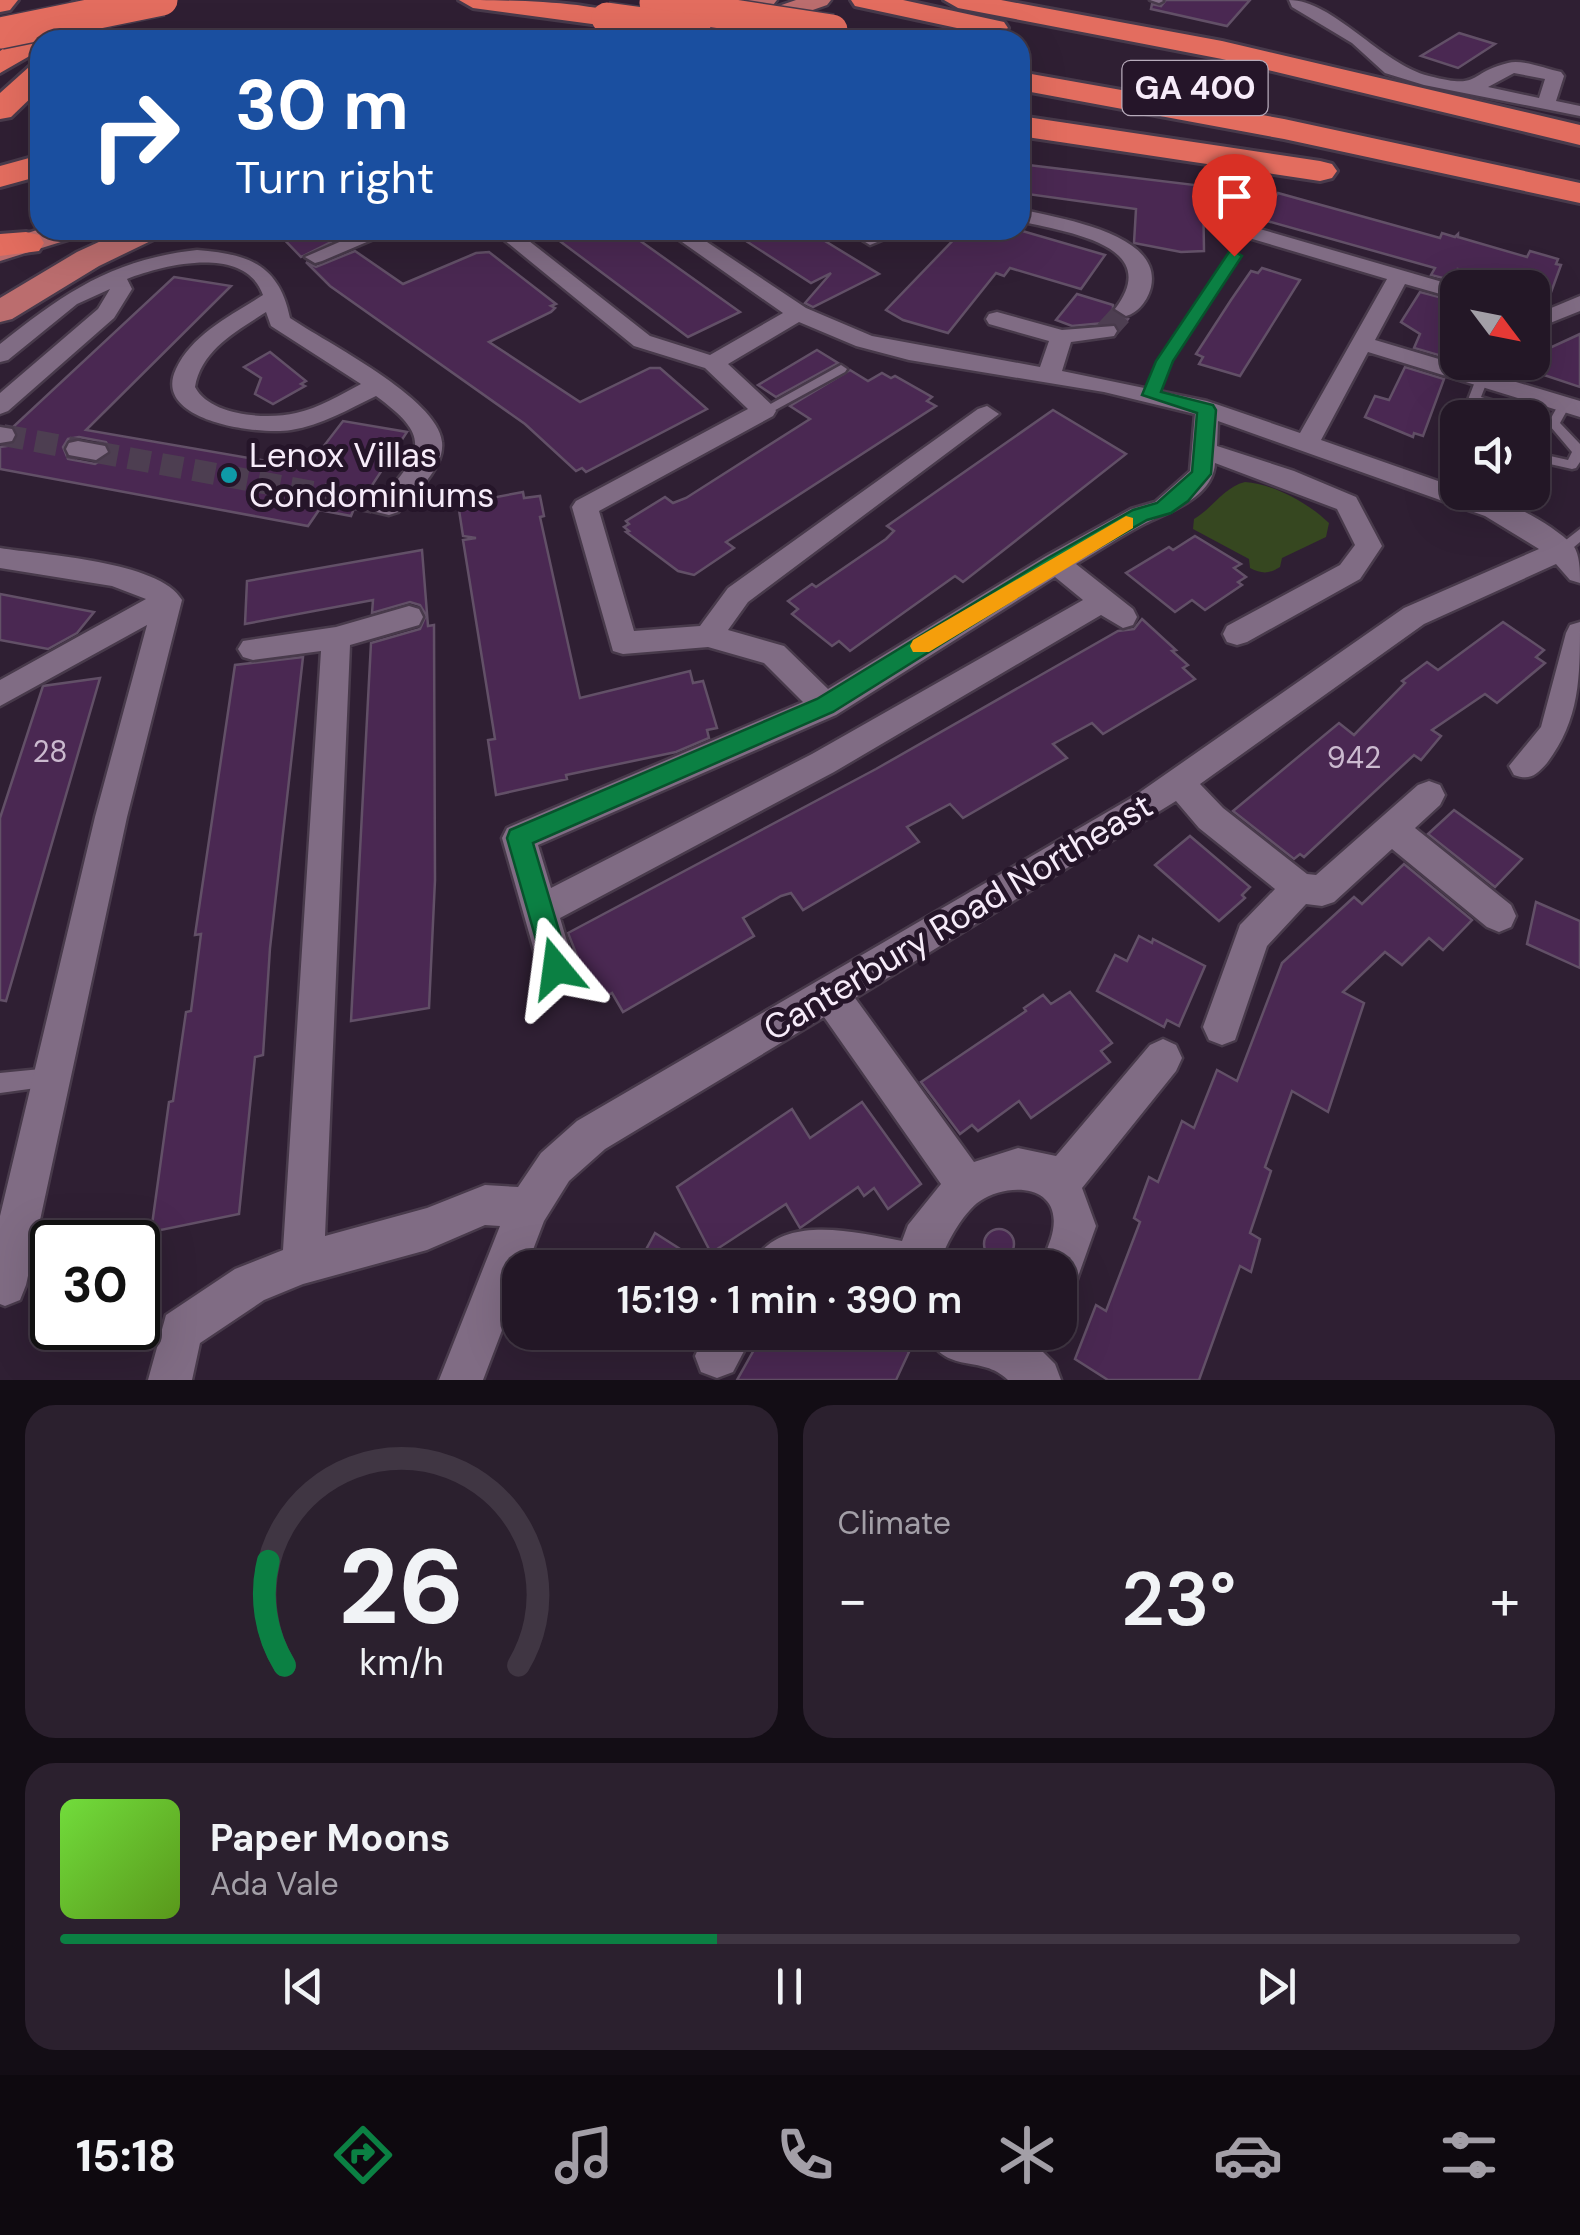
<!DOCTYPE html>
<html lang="en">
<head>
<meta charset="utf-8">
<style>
  :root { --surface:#231726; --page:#2b202e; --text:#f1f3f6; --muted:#a39fa7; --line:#403643; --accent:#0b8043 }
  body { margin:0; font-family:"DM Sans",sans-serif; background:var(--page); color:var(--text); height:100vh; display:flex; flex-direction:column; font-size:38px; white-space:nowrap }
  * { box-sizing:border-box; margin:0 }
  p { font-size:32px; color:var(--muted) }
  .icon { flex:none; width:55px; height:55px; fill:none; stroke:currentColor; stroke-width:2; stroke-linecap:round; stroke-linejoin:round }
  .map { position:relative; height:1380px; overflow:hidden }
  .drawer { display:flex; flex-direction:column; gap:25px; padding:25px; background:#130d15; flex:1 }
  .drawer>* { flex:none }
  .top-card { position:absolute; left:30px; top:30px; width:1000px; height:210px; border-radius:30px; box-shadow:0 10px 40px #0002,0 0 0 2px var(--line); background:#1a4fa0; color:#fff; overflow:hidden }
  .needle { width:65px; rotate:122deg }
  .controls { position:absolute; left:1440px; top:270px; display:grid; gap:20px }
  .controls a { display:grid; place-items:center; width:110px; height:110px; border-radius:20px; background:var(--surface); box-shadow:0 10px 40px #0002,0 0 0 2px var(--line); font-size:50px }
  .speed { position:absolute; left:30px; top:1220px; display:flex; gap:20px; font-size:50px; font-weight:700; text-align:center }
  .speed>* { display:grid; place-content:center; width:130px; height:130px; border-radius:50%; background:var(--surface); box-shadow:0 10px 40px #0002,0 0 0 2px var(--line); line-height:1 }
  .speed .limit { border:5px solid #111; border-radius:15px; background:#fff; color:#111 }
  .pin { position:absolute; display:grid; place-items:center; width:85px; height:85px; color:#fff; margin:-102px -42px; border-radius:50% 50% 50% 0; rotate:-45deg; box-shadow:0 0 10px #0007 }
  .pin .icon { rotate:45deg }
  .me { position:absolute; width:110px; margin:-55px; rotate:344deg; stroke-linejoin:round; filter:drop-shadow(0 0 8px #0008) }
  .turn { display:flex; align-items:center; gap:35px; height:210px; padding:0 40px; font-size:45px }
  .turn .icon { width:130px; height:130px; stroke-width:2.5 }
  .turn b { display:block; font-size:70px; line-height:85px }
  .big { font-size:75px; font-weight:600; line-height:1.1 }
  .drawer .tile { flex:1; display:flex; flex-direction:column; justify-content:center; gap:15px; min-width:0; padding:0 35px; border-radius:30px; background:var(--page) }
  .drawer .dial { align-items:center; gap:0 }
  .dial svg { height:260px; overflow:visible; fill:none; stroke:var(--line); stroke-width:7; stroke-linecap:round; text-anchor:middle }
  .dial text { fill:var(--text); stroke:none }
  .song { display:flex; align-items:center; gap:30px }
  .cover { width:120px; height:120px; border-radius:15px; background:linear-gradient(135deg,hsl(100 70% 55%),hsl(90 70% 35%)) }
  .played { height:10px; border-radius:5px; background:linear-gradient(90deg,var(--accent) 45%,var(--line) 45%) }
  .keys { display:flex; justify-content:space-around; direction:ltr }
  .heat { display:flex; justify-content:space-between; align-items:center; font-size:55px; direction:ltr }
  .drawer .tiles { flex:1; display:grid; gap:25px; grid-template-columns:1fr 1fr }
  .tile:last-child { grid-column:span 2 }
  .trip { position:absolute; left:502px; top:1250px; width:575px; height:100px; border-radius:30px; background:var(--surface); box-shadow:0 10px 40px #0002,0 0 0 2px var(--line); font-weight:600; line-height:100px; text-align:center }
  .menu { display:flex; height:160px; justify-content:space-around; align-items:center; background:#0e090f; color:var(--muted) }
  .menu .icon { width:70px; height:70px }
  .menu .active { color:var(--accent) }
  .menu b { font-size:45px; color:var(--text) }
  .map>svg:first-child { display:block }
  .green { fill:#364720 }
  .building { fill:#4a2852; stroke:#625067; stroke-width:2.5; fill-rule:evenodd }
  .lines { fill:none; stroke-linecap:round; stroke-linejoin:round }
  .street-tunnel { stroke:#4d3e51; stroke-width:22; stroke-dasharray:22 11; stroke-linecap:butt }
  .lane-casing { stroke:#483a4b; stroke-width:5 }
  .street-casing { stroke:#483a4b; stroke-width:5 }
  .primary-casing { stroke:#483a4b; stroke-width:5 }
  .highway-casing { stroke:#483a4b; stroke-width:6 }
  .lane { fill:#806c84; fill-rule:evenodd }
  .street { fill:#806c84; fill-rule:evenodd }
  .primary { fill:#bb6d6e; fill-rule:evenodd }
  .highway { fill:#e36d5f; fill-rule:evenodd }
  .highway-bridge-casing { stroke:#483a4b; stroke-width:34; stroke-linecap:butt }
  .highway-bridge { stroke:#e36d5f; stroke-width:31 }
  .route { fill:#0b8043; stroke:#07532c; stroke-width:2.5 }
  .slow { fill:#f59e0b }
  .culture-dot { fill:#0f9aa8; stroke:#251529; stroke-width:4 }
  .labels { text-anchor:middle; stroke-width:10; stroke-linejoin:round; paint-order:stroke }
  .number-label { font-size:30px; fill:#cbbacf }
  .shield { fill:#251529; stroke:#b7abbb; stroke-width:2.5 }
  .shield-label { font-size:32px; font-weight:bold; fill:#f6ebf9 }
  .poi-label { font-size:35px; fill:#f6ebf9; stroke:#251529; text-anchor:start }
  .street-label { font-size:35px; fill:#f6ebf9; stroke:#251529 }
</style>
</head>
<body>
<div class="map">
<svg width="1580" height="1380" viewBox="0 0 1580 1380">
  <rect width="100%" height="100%" fill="#2f1f33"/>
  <!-- green -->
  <path class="green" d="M1245,482c29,2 63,21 84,41l-3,14 -44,21 -2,9c-11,7 -18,7 -30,1l-1,-9 -56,-30 1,-10c19,-11 30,-32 51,-37z"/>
  <!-- building -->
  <g class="building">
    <polygon points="1166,0 1250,0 1227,26 1151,9 1152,4 1161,6"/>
    <polygon points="1459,33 1495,44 1458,68 1421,56"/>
    <polygon points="1020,164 1203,186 1204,251 1181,252 1134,243 1136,209 1020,193"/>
    <polygon points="1278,193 1440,238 1442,233 1455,237 1458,234 1458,237 1527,257 1530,251 1558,259 1556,264 1561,265 1546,306 1532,304 1532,288 1458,269 1458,282 1431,275 1435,268 1260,219"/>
    <polygon points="275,230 324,230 337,239 301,257"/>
    <polygon points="545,230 625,230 740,312 688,337"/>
    <polygon points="729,230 807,230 879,274 813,307 805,303 831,273 811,283"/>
    <polygon points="963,230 1019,230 1105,255 1081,289 1010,268 1004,276 996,273 948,333 903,320 886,310"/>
    <polygon points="355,251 403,284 476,253 489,252 556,304 551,306 555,308 551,312 489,342 580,402 650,368 660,368 707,409 586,472 582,468 576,471 525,424 330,286 306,262 316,267"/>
    <polygon points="1262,268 1300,280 1240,376 1199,364 1203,357 1196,354 1231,300 1251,271 1258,273"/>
    <path d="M174,277l57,9 -145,144 221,38 36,-47 64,11 -40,61 -10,8 -6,15 -32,-6 -11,16 -308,-57v-22l13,-2 5,-8 -4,-11zM79,437l27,5 6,11 -17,11 -27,-5 -5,-12 5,-8z"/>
    <polygon points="1420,292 1458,302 1458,347 1452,359 1414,348 1420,334 1401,322"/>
    <polygon points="1077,294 1113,305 1113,312 1128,319 1120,329 1114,322 1072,326 1056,320"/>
    <polygon points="1580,334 1580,387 1532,371 1532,356"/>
    <polygon points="817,350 838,363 776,397 758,385"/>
    <polygon points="270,352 306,381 301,384 305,386 273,404 255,394 261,378 244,367"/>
    <polygon points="1405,367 1444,379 1423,436 1414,433 1413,437 1365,417 1375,396 1389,400"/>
    <polygon points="850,370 868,381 882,373 891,378 895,376 932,397 927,401 936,406 726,542 734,548 694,575 678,571 626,532 629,531 624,527 629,524 626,521 665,497 673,503 686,498 810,419 790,406"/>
    <polygon points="1053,410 1126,454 963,582 955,576 850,651 839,641 832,646 792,614 798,609 788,601 812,584 816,587 886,539 894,531 887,526"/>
    <polygon points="523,492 524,498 540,496 544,516 540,517 580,698 690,671 693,683 703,681 717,728 707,730 709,738 676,752 566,775 567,779 496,795 488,740 495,739 463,540 476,538 463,536 459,510 471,508 470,502"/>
    <polygon points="1195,536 1241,564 1234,568 1246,577 1238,582 1242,585 1205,610 1192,600 1175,612 1126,573 1169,547 1173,550"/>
    <polygon points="422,550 428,626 434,625 435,880 429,1008 351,1021 371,643 420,629 426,615 420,605 410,602 372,613 373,600 245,624 247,581"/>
    <polygon points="0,594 94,612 77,633 48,649 0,640"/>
    <polygon points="1142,619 1176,650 1172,651 1188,665 1183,668 1195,679 1103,734 1092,723 1053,744 1067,758 963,818 950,804 907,827 919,842 803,910 791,893 781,896 743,918 754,936 623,1012 612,993 603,998 591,977 586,979 568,933 876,769 1118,631 1134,629"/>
    <polygon points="1503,622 1544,650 1536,657 1545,663 1497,703 1485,694 1432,730 1441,736 1421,760 1414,755 1304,857 1300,854 1294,859 1233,811 1339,723 1354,735 1405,683 1402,681 1427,662 1438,670"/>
    <polygon points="303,657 270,948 263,1055 255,1057 239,1214 151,1232 169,1102 173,1101 186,1012 191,1011 201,934 195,935 235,665"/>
    <polygon points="100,678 6,1001 0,1000 0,818 43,686"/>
    <polygon points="1454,810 1522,859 1495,887 1428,834"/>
    <polygon points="1190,836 1250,887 1242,895 1245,898 1219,921 1155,865"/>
    <polygon points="1404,864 1472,920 1443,950 1429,938 1402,965 1385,952 1343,992 1364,1003 1328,1112 1292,1091 1265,1167 1271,1171 1250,1233 1260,1239 1251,1272 1240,1266 1199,1380 1108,1380 1075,1359 1096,1305 1106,1311 1140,1222 1134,1218 1149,1177 1158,1182 1182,1121 1194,1128 1217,1070 1237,1081 1282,963 1354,897 1362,904"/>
    <polygon points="1536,902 1580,921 1580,968 1527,944"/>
    <polygon points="1139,936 1152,943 1153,939 1205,966 1179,1026 1167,1020 1164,1027 1097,991 1115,955 1127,961"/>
    <polygon points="1070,992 1112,1043 1101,1051 1110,1062 1031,1118 1019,1101 978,1131 972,1125 960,1134 921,1082 1026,1011 1024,1008 1043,995 1051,1004"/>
    <polygon points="862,1102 921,1184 888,1209 874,1188 864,1196 858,1187 800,1228 786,1204 711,1253 677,1187 792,1109 810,1138"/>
    <circle cx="999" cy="1244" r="15"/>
    <polygon points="655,1233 710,1268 636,1268"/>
    <polygon points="764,1332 878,1332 909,1352 896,1380 737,1380"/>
  </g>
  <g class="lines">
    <!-- street-tunnel -->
    <g class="street-tunnel">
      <polyline points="1106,331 1126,309"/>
      <polyline points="3,435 78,449"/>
      <polyline points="96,452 373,503"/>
    </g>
    <!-- lane casing -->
    <g class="lane-casing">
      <g id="lane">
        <polygon points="1150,0 1162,0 1163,1 1159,3"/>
        <polygon points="1230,254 1239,256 1171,361 1157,395 1155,398 1147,398 1145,395 1159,361"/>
        <polygon points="841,365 847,369 845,372 768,414 764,415 758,411"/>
        <polygon points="1482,375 1488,379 1481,397 1551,418 1560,402 1568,402 1570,405 1560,423 1580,444 1580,462 1576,468 1572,469 1532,460 1532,452 1568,460 1572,452 1550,426 1532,421 1532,418 1522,418 1478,404 1473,418 1461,418 1476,379"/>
        <polygon points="1580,529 1580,542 1567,553 1557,553 1555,550 1557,547"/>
        <polygon points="51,1068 58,1071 61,1078 58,1085 0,1093 0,1073"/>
      </g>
    </g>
    <!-- street casing -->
    <g class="street-casing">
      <g id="street">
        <path d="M1289,0c44,0 92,64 140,76 54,14 37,-3 79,-13 14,-4 38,6 53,9l3,4 -8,25 24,5v10l-156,-31 -39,-12 -33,-30 -60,-36zM1514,73l31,6 -6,19 -51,-11z"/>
        <path d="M1020,209c35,9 143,23 131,78 -3,13 -13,26 -25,29l-11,-7c50,-65 -51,-77 -95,-88z"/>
        <path d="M1239,223l224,65h-5v11l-53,-15 -30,56 205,61v16l-212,-65 -47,88 137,48v4c36,0 89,28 115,53 7,10 7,25 7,38l-10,-3 -14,-16 -132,60 -224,160 23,24 84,66 9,1 102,-90 11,-4 11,4 5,10 -5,10 -25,23 96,77 5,11 -5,11 -12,5 -12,-5 -95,-78 -58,53 -12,4 -16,-2 -39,42 -32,94 -13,5 -13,-5 -6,-13 37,-102 35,-36 -76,-61 -23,-27 -321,197 119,164 44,-14 38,8 94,-111 13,-6 13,6 6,13 -6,13 -94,117 14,38 -21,59 -15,6v-23h-20c4,-13 11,-26 13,-38 8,-46 -45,-48 -73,-29 -17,11 -38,48 -41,67h-188c24,-57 104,-36 151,-27l6,-16 33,-41 -117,-167 -219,132 -36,32 -25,40 -18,47h-6v15l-37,97h-44l61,-154 -15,-1 -58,25 -124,34 -39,16 -64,43 -8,37h-44l18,-65 69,-46 48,-19 38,-599 -68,9 -10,-3 -5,-8 5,-8 93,-14 73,-21 10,3 4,8 -4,8 -69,20 -25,591 102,-28 58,-23 33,2 23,-34 36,-32 556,-324 271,-189 135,-59 -54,-33 -267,-95 -1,25 77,25 62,26 26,49 -22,33 -113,63 -10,3 -10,-3 -4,-8 4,-8 113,-61 15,-20 -18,-36 -122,-46c-2,34 -44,48 -69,60 -24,12 -47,28 -70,41l57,45 4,8 -4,8 -10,3 -22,-13 -267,157 -274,146 15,50 -5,12 -13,5 -13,-5 -5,-12 -37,-130 5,-10 296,-126 -39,-39 -56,-16 -85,7 -10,-3 -41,-144 4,-6 172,-92 -43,-41 -71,-22 -142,-116h23l135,106 60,19 73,-42 -118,-83h24l117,78 66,28 168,31 9,-26 -60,-17 -3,-5 3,-5 8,-2 65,18 52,-4 3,5 -3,5 -43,6 -9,29 145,30 93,32 87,-154 -155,-46 -3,-4zM799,322l57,24 53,14 195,32 91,22 -5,57 -35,31 -24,7 -85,47 -218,133 -44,-43 -56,-16 20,-28 251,-188 -12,-8 -9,3 -250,179 -28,38 -66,5 -35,-120 174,-95 3,-5 -3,-5 -45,-42zM1055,577l28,23 -271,154 -261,134 -13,-43 298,-130z"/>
        <polygon points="367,230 395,230 322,261 315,263 305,257"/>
        <polygon points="846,230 906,230 870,245"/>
        <path d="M197,250c51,4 82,14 93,68 35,24 148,80 152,124 3,26 -28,53 -44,70l-9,3 -25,-6 -4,-6 4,-6 19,-1c43,-46 45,-62 -7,-100 -27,13 -54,29 -85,34 -33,5 -140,-9 -115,-61 16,-35 56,-54 87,-74 -18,-51 -100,-30 -136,-16l5,10 -18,29 -106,93 -8,3v-21l98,-84 12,-20 -33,15 -69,56 -8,2v-18c64,-51 113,-85 197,-94zM266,312l5,14 90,58c-21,11 -42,24 -65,29 -29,7 -86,3 -101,-26 6,-37 42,-56 71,-75z"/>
        <polygon points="1580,296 1580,311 1545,325 1532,321 1532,308 1544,311"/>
        <polygon points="0,427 12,429 15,435 12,441 0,443"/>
        <polygon points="78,441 105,446 108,452 96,460 69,455 66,449 69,443"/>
        <path d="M0,548c42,7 160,13 182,52l-55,217 -101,468 -6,15 -15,6 -5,-2v-88l95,-399 52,-192 -147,81v-26l146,-81 -34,-13 -112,-18z"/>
        <path d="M1580,622c0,56 0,97 -33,141 -11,12 -17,18 -33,12l-5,-9 32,-39 25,-94 4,-8z"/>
        <polygon points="706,1332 754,1332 733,1372 717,1378 701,1372 695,1356"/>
        <path d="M926,1332h120l-7,16 16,16 6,16h-53c-27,-27 -63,-3 -82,-48z"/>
      </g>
    </g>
    <!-- primary casing -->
    <g class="primary-casing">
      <g id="primary">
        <polygon points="742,0 777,0 773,5 671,40 635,40 638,35"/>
        <polygon points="796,0 831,0 827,5 747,33 729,33 726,28 729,23"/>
        <polygon points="40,229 84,230 80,236 0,261 0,242"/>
        <polygon points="125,230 165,230 161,236 99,266 12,319 0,322 0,298 77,252"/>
      </g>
    </g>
    <!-- highway casing -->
    <g class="highway-casing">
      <g id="highway">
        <polygon points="0,0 18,0 10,10 0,12"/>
        <polygon points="77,0 108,1 55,40 40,40 40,50 0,73 0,51"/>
        <path d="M459,0c29,0 146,0 162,18l-14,8 -134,-18z"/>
        <polygon points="851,0 903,0 1004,22 1008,28 994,36 855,6"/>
        <polygon points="944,0 1001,0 1222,41 1580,125 1580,145 1222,59 958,8"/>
        <polygon points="40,64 40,89 11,117 0,119 0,93 29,67"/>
        <polygon points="1020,72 1284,119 1580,183 1580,203 1284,139 1020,90"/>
        <polygon points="1020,116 1320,161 1332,164 1337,171 1332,178 1320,181 1020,136"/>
        <polygon points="40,155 40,176 0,187 0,166"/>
        <polygon points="26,232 39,235 44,243 39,251 0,256 0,234"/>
      </g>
    </g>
    <!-- lane -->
    <use href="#lane" class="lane"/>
    <!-- street -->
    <use href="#street" class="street"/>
    <!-- primary -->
    <use href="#primary" class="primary"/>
    <!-- highway -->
    <use href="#highway" class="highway"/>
    <!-- highway-bridge casing -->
    <g class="highway-bridge-casing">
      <g id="highway-bridge">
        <polyline points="655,3 832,30"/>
        <polyline points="607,18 695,30"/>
        <polyline points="0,33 162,0"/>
      </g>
    </g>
    <!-- highway-bridge -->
    <use href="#highway-bridge" class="highway-bridge"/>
  </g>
  <!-- route -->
  <polygon class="route" points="1234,251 1242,256 1173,361 1161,392 1213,405 1216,410 1211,474 1188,501 1171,513 1147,520 1063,568 833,712 533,843 570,968 566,978 556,981 547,978 507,838 510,830 817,699 1048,558 1133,510 1157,503 1192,472 1197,413 1142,395 1156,361 1229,252"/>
  <!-- slow -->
  <polygon class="slow" points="1126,516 1133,518 1133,528 929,652 913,652 910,646 913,640"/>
  <!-- markers -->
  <circle class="culture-dot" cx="229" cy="475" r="10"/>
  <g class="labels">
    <!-- number labels -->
    <g class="number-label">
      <text x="50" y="762">28</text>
      <text x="1354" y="768">942</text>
    </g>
    <!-- shield labels -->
    <rect class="shield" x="1122.5" y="61" width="145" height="54" rx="8"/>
    <g class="shield-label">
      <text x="1195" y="99">GA 400</text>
    </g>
    <!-- poi labels -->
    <g class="poi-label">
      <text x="249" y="467">Lenox Villas<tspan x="249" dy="40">Condominiums</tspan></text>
    </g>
    <!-- street labels -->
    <g class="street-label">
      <text transform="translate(958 917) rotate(-31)" y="12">Canterbury Road Northeast</text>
    </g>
  </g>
</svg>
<div class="controls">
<a><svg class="needle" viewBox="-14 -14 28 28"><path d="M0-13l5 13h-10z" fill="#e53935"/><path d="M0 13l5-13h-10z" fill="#a39fa7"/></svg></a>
<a><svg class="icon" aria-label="sound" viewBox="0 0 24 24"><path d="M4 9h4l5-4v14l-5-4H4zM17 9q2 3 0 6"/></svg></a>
</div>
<div class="speed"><div class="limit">30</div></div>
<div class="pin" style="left:1234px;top:256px;background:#d93025"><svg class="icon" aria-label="arrive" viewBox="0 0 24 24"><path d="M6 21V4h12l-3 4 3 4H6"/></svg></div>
<svg class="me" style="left:556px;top:968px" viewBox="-20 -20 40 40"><path d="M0-17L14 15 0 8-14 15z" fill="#0b8043" stroke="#fff" stroke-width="4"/></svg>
<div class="trip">15:19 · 1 min · 390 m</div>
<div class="top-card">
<div class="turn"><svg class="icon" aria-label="right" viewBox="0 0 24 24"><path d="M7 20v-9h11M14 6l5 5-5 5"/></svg><div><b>30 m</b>Turn right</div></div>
</div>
</div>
<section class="drawer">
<div class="tiles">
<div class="tile dial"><svg viewBox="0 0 100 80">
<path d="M14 69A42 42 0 1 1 86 69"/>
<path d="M14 69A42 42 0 0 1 9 37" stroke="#0b8043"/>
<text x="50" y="56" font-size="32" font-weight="700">26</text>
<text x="50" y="72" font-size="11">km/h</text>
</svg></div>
<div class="tile"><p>Climate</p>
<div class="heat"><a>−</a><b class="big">23°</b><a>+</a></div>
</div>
<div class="tile">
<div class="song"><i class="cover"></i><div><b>Paper Moons</b><p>Ada Vale</p></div></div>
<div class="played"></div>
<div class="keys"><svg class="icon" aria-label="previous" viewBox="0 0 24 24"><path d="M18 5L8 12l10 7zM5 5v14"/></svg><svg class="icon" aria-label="pause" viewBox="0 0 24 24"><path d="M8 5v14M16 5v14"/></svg><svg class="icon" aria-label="next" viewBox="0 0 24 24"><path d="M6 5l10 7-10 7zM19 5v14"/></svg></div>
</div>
</div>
</section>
<nav class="menu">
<b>15:18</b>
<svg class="icon active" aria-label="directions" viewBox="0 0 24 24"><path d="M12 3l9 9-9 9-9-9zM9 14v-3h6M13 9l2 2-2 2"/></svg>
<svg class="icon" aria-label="music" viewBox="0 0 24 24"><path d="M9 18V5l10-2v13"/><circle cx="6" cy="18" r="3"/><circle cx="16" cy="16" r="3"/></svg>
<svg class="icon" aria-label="phone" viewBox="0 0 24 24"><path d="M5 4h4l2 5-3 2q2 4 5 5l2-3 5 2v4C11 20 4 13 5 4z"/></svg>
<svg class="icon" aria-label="climate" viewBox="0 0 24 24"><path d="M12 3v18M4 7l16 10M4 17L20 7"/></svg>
<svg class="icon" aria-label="car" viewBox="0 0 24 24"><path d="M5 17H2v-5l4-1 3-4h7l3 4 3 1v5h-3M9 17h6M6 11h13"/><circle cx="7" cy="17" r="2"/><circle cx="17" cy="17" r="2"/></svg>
<svg class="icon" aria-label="filters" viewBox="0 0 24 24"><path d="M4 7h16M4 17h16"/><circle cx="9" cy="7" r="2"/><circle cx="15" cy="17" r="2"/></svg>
</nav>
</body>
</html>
